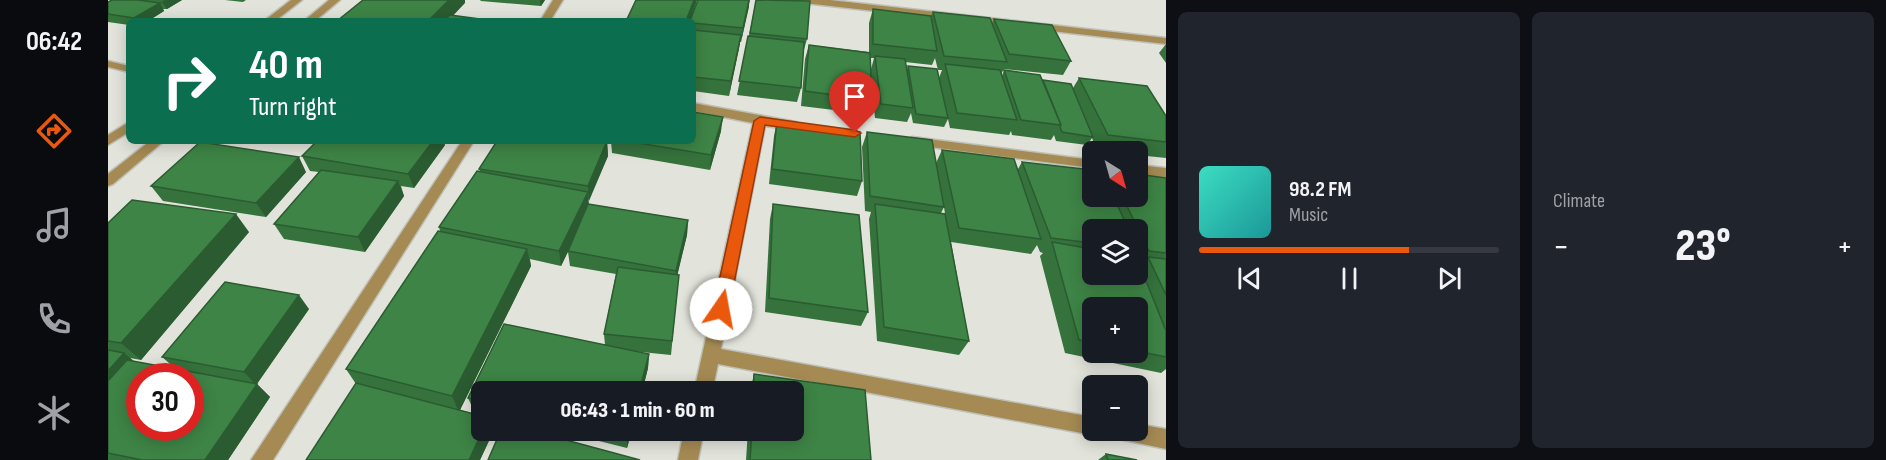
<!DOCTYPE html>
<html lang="en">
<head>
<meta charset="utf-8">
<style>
  :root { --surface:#171b24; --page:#20242c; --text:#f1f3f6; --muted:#9ea1a6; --line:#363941; --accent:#ea580c }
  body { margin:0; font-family:"Sofia Sans Condensed",sans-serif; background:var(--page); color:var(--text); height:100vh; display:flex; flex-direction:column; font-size:22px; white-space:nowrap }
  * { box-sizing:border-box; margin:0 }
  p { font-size:20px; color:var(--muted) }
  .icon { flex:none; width:33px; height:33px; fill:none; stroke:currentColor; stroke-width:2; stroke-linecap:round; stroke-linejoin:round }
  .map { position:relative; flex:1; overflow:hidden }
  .side { display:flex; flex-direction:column; gap:12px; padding:12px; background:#0d0f14; width:720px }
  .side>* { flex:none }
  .guide { position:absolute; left:18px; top:18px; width:570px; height:126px; border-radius:9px; box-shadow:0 3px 15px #0003; background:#0b6e4f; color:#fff; overflow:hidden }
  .needle { width:39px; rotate:143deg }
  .fabs { position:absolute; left:974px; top:141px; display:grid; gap:12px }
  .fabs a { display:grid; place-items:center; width:66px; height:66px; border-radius:9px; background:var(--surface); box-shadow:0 3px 15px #0003; font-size:30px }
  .speed { position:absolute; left:18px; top:363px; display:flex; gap:12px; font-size:30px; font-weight:700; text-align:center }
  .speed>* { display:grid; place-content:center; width:78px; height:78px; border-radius:50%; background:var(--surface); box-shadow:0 3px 15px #0003; line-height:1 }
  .speed .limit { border:9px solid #d22; background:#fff; color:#111 }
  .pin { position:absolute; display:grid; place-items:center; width:51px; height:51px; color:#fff; margin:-62px -26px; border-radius:50% 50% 50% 0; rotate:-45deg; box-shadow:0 0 6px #0007 }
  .pin .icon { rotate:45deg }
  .me { position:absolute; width:66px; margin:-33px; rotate:12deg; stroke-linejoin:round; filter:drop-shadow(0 0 4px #0008) }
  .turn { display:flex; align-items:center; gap:21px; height:126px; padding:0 24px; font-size:27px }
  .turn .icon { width:78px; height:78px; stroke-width:2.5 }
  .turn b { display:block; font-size:42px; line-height:51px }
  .big { font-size:45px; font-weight:800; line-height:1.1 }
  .side .card { flex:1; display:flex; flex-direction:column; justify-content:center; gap:9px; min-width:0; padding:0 21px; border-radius:9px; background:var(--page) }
  .song { display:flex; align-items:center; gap:18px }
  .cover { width:72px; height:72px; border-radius:9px; background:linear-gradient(135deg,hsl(170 70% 55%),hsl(180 70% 35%)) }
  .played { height:6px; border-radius:3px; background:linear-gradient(90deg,var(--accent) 70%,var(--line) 70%) }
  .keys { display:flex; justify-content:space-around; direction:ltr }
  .heat { display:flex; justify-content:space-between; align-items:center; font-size:33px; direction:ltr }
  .side .tiles { flex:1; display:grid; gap:12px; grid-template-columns:repeat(2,1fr) }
  .trip { position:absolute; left:363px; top:381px; width:333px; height:60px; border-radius:9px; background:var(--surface); box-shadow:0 3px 15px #0003; font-weight:800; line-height:60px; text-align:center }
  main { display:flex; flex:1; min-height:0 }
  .dock { display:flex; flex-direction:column; width:108px; justify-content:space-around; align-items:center; background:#090b0e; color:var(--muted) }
  .dock .icon { width:42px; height:42px }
  .dock .current { color:var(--accent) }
  .dock b { font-size:27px; color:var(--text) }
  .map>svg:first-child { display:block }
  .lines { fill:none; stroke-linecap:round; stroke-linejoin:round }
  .minor-casing { stroke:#bfc0b8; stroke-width:3 }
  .minor { fill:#a58a53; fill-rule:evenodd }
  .wall { fill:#35723c; fill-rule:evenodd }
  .shaded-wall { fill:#2b5c31 }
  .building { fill:#3e8446; stroke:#2b5c31; stroke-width:1.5; fill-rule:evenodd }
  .route { fill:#ea580c; stroke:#983908; stroke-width:1.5 }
</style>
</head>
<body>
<main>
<nav class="dock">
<b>06:42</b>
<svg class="icon current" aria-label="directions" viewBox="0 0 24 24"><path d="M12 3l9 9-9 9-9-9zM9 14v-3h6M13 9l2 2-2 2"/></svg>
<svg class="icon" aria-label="music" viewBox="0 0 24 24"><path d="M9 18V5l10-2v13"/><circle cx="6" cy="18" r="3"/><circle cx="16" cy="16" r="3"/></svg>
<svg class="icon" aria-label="phone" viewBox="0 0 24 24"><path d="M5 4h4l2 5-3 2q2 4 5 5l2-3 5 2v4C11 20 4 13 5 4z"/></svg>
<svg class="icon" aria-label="climate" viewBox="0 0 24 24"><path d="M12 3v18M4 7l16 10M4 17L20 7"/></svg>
</nav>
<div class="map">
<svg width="1058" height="460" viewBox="0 0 1058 460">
  <rect width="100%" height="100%" fill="#e2e3da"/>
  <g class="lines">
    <!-- minor casing -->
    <g class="minor-casing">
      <g id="minor">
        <polygon points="183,0 194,0 167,21 156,21"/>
        <polygon points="221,0 232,0 207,21 196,21"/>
        <polygon points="445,0 455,0 442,21 432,21"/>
        <polygon points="691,0 722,0 1058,38 1058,44 696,3"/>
        <polygon points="0,61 21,66 21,72 0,67"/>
        <polygon points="585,103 688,122 694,126 688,130 657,126 613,349 984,417 984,430 992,430 991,433 984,435 610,364 604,392 586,392 645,123 585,111"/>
        <polygon points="21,122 21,132 0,145 0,135"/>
        <polygon points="804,137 984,160 984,168 799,144 798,141"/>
        <polygon points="42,141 56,141 5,184 0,186 0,174"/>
        <polygon points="354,141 366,141 165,460 143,460"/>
        <polygon points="1029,165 1058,168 1058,178 1029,175"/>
        <polygon points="1029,424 1058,429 1058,449 1011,439 1004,437 1001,430 1029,430"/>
        <polygon points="576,430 596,430 590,460 570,460"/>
      </g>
    </g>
    <!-- minor -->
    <use href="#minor" class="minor"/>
  </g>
  <!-- wall -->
  <g class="wall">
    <polygon points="4,0 74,0 59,9 55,9 56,11 40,21 21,21 21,25 0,22 0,2"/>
    <polygon points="117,0 138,0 135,2"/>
    <polygon points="372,0 437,0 433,6 373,1"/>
    <polygon points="528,0 589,0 582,21 519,21 519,19"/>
    <polygon points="590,0 642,0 633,42 632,42 621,96 585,91 585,21"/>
    <polygon points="648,0 699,39 695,53 693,88 689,102 629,95"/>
    <path d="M765,9l58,7 2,-4 59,12 2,-5 77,42 -8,14 -59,-6 -3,5 1,2 2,-6 69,18 6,-10 87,38v42l-29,-3v-3h-27l-13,-2 -5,-12 -5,7 -31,-4 -2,-6 -3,5 -39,-5 -1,-4 -2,4 -59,-7 -2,-9 -4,8 -31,-4 -2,-10 -4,9 -32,-4 -4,-41 1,23 -5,14 -66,-8 4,-47 4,-14 60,7v-29zM762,58h4l-3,11zM827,58l3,12h4l-3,8 -31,-12 -1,3 -2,-7 27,3z"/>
    <polygon points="1058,44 1058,63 1051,53"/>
    <polygon points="669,121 754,181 749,196 661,184 666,136"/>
    <polygon points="613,131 602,170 504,153 503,141 585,141"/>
    <path d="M759,132l69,31 6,-13 76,19 4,-7 70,34h45l29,-18v191l-5,4 -96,-20 -25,-97 3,-3 -3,-1 -3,-7 -6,9 -80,-12 18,99 -10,14 -82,-14 -8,-122 2,-7 -6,-1 -3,-64zM836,207l1,7 -4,-1zM984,230h45v44h-45zM984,308h45v44h-45z"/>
    <polygon points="389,141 499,141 500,156 480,201 481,204 580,220 579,235 569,275 571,275 563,355 523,351 541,354 540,368 534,392 374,392 374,413 366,411 360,398 396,324 497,345 496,334 508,274 462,266 460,252 453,266 422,259 423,266 352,410 374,416 374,430 386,430 372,460 198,460 248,384 238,369 330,231 332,231 331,227 369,171 372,172 371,169"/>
    <polygon points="337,145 306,188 293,186 296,196 257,252 176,239 166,224 211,172 202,171 194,156"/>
    <polygon points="198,172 158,217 55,201 43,186"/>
    <polygon points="665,204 760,312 753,326 657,312 662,219"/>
    <polygon points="0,223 141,232 33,360 22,358 26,362 68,369 54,357 201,309 149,384 162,397 120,460 0,460"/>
    <polygon points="646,374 757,390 763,460 638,460 640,430 686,430 686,392 642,392"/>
    <polygon points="447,430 524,430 519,448"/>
    <polygon points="998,454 1029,460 990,460"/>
  </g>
  <!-- shaded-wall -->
  <g class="shaded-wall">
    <polygon points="57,0 74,0 59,9 54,2"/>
    <polygon points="341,0 357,0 357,3 340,21 320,21"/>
    <polygon points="432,0 437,0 433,6"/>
    <polygon points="586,0 589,0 582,21 578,21"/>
    <polygon points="641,0 641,7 633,42 635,28"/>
    <polygon points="52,3 56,11 40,21 28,21 26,18"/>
    <polygon points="633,35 631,49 621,96 623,81"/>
    <polygon points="615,117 613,131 602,170 603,155"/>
    <polygon points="325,141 336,141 337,145 306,188 300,174"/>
    <polygon points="493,141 499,141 500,156 481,201 480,186"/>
    <polygon points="191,157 198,172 158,217 148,203"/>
    <polygon points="290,181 296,196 257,252 250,237"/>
    <polygon points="480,192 481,207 453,266 451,251"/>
    <polygon points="128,214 141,232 33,360 13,343"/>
    <polygon points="580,220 579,235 567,285 568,271"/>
    <polygon points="419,249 423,266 351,412 344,396"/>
    <polygon points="191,295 201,309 148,385 136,372"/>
    <polygon points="16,353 32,366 0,404 0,371"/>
    <polygon points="541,354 540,368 534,392 531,392"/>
    <polygon points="149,384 162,397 120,460 97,460"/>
    <polygon points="375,430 386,430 372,460 361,460"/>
    <polygon points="520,430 524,430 519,448 519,436"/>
  </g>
  <!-- building -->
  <g class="building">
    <polygon points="4,0 30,0 52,3 26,18 0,14 0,2"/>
    <polygon points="255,0 341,0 320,21 229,21"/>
    <polygon points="528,0 586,0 578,21 538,21 519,19"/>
    <polygon points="590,0 641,0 635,28 585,23 585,21 582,21"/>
    <polygon points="648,0 702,1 699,39 642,33"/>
    <polygon points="765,9 823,16 829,51 765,44"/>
    <polygon points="825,12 882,18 899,62 836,56"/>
    <polygon points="342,15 387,21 336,21"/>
    <polygon points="459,19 479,21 457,21"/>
    <polygon points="886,19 944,25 963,61 901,54"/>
    <polygon points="585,30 633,35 623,81 585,77"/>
    <polygon points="640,36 696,42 693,88 631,81"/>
    <polygon points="701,45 762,53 764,100 697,91"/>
    <polygon points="767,56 797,59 805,108 773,104"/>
    <polygon points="837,64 892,70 909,120 849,113"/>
    <polygon points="800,66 829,69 840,118 808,114"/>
    <polygon points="896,70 932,75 953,125 913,120"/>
    <polygon points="971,78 1039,86 1058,116 1058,142 1000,135"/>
    <polygon points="935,80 963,84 985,137 954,132 952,127 953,125"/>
    <polygon points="585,112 615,117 603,155 518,141 585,141"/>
    <polygon points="669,121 752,132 754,181 664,169"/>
    <polygon points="759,132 824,140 836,207 762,196"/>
    <polygon points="209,141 325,141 300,174 194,156"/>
    <polygon points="389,141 499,141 480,186 371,169"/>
    <polygon points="92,142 191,157 148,203 43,186"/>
    <polygon points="834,150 906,159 933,239 851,228"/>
    <polygon points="914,162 984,170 984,196 1005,196 1021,230 984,230 984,243 943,238"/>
    <polygon points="213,170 290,181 250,237 166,224"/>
    <polygon points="369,171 480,192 451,251 331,227"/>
    <polygon points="1029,174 1058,178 1058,253 1041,251 1014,196 1029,196"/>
    <polygon points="24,200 128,214 13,343 0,341 0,223"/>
    <polygon points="480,204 580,220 568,271 460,251"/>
    <polygon points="665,204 751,215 760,312 661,298"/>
    <polygon points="767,204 837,214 861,341 776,327"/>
    <polygon points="330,231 419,249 344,396 238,369"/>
    <polygon points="944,242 984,249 984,274 1029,274 1029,258 1058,331 1058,357 1029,351 1029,308 984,308 984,342 971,340"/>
    <polygon points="1040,257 1058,259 1058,295"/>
    <polygon points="510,267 571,275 564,341 496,334"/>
    <polygon points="117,282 191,295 136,372 54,357"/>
    <polygon points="396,324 541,354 531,392 374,392 374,401 360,398"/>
    <polygon points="0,350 16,353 0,371"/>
    <path d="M19,360l130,24 -52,76h-63l-34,-7v-72zM32,376h50v52h-50z"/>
    <polygon points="646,374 757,390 763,460 642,460 644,430 686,430 686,392 645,392"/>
    <polygon points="248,383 374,416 374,430 375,430 361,460 198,460"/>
    <polygon points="393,430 421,430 532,460 380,460"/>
    <polygon points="497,430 520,430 519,436"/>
    <polygon points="998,454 1029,460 1000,460"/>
  </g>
  <!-- route -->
  <polygon class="route" points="652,117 747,130 753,133 747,137 657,125 621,309 613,315 605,309 646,121"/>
</svg>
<div class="fabs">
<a><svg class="needle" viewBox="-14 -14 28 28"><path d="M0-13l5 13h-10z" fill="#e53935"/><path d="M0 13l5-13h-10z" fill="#9ea1a6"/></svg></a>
<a><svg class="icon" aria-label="layers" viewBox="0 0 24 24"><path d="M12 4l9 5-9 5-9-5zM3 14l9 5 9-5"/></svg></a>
<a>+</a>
<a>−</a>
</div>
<div class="speed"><div class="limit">30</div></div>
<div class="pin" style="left:747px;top:133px;background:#d93025"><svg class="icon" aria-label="arrive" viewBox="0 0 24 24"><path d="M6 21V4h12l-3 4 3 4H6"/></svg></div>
<svg class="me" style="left:613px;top:309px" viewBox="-20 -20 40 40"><circle r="19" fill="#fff"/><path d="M0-13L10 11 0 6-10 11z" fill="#ea580c"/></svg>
<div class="trip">06:43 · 1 min · 60 m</div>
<div class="guide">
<div class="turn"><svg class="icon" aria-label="right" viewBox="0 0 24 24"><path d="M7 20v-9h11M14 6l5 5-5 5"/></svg><div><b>40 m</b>Turn right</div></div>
</div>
</div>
<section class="side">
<div class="tiles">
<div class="card">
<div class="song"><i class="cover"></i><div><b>98.2 FM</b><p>Music</p></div></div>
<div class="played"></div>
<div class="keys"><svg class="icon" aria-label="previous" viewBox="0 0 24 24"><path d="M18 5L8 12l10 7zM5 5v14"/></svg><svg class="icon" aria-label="pause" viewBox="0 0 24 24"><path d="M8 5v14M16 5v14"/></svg><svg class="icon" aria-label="next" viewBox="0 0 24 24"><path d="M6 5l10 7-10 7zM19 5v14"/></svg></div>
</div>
<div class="card"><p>Climate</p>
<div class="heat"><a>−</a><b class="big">23°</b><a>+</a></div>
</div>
</div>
</section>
</main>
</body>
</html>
